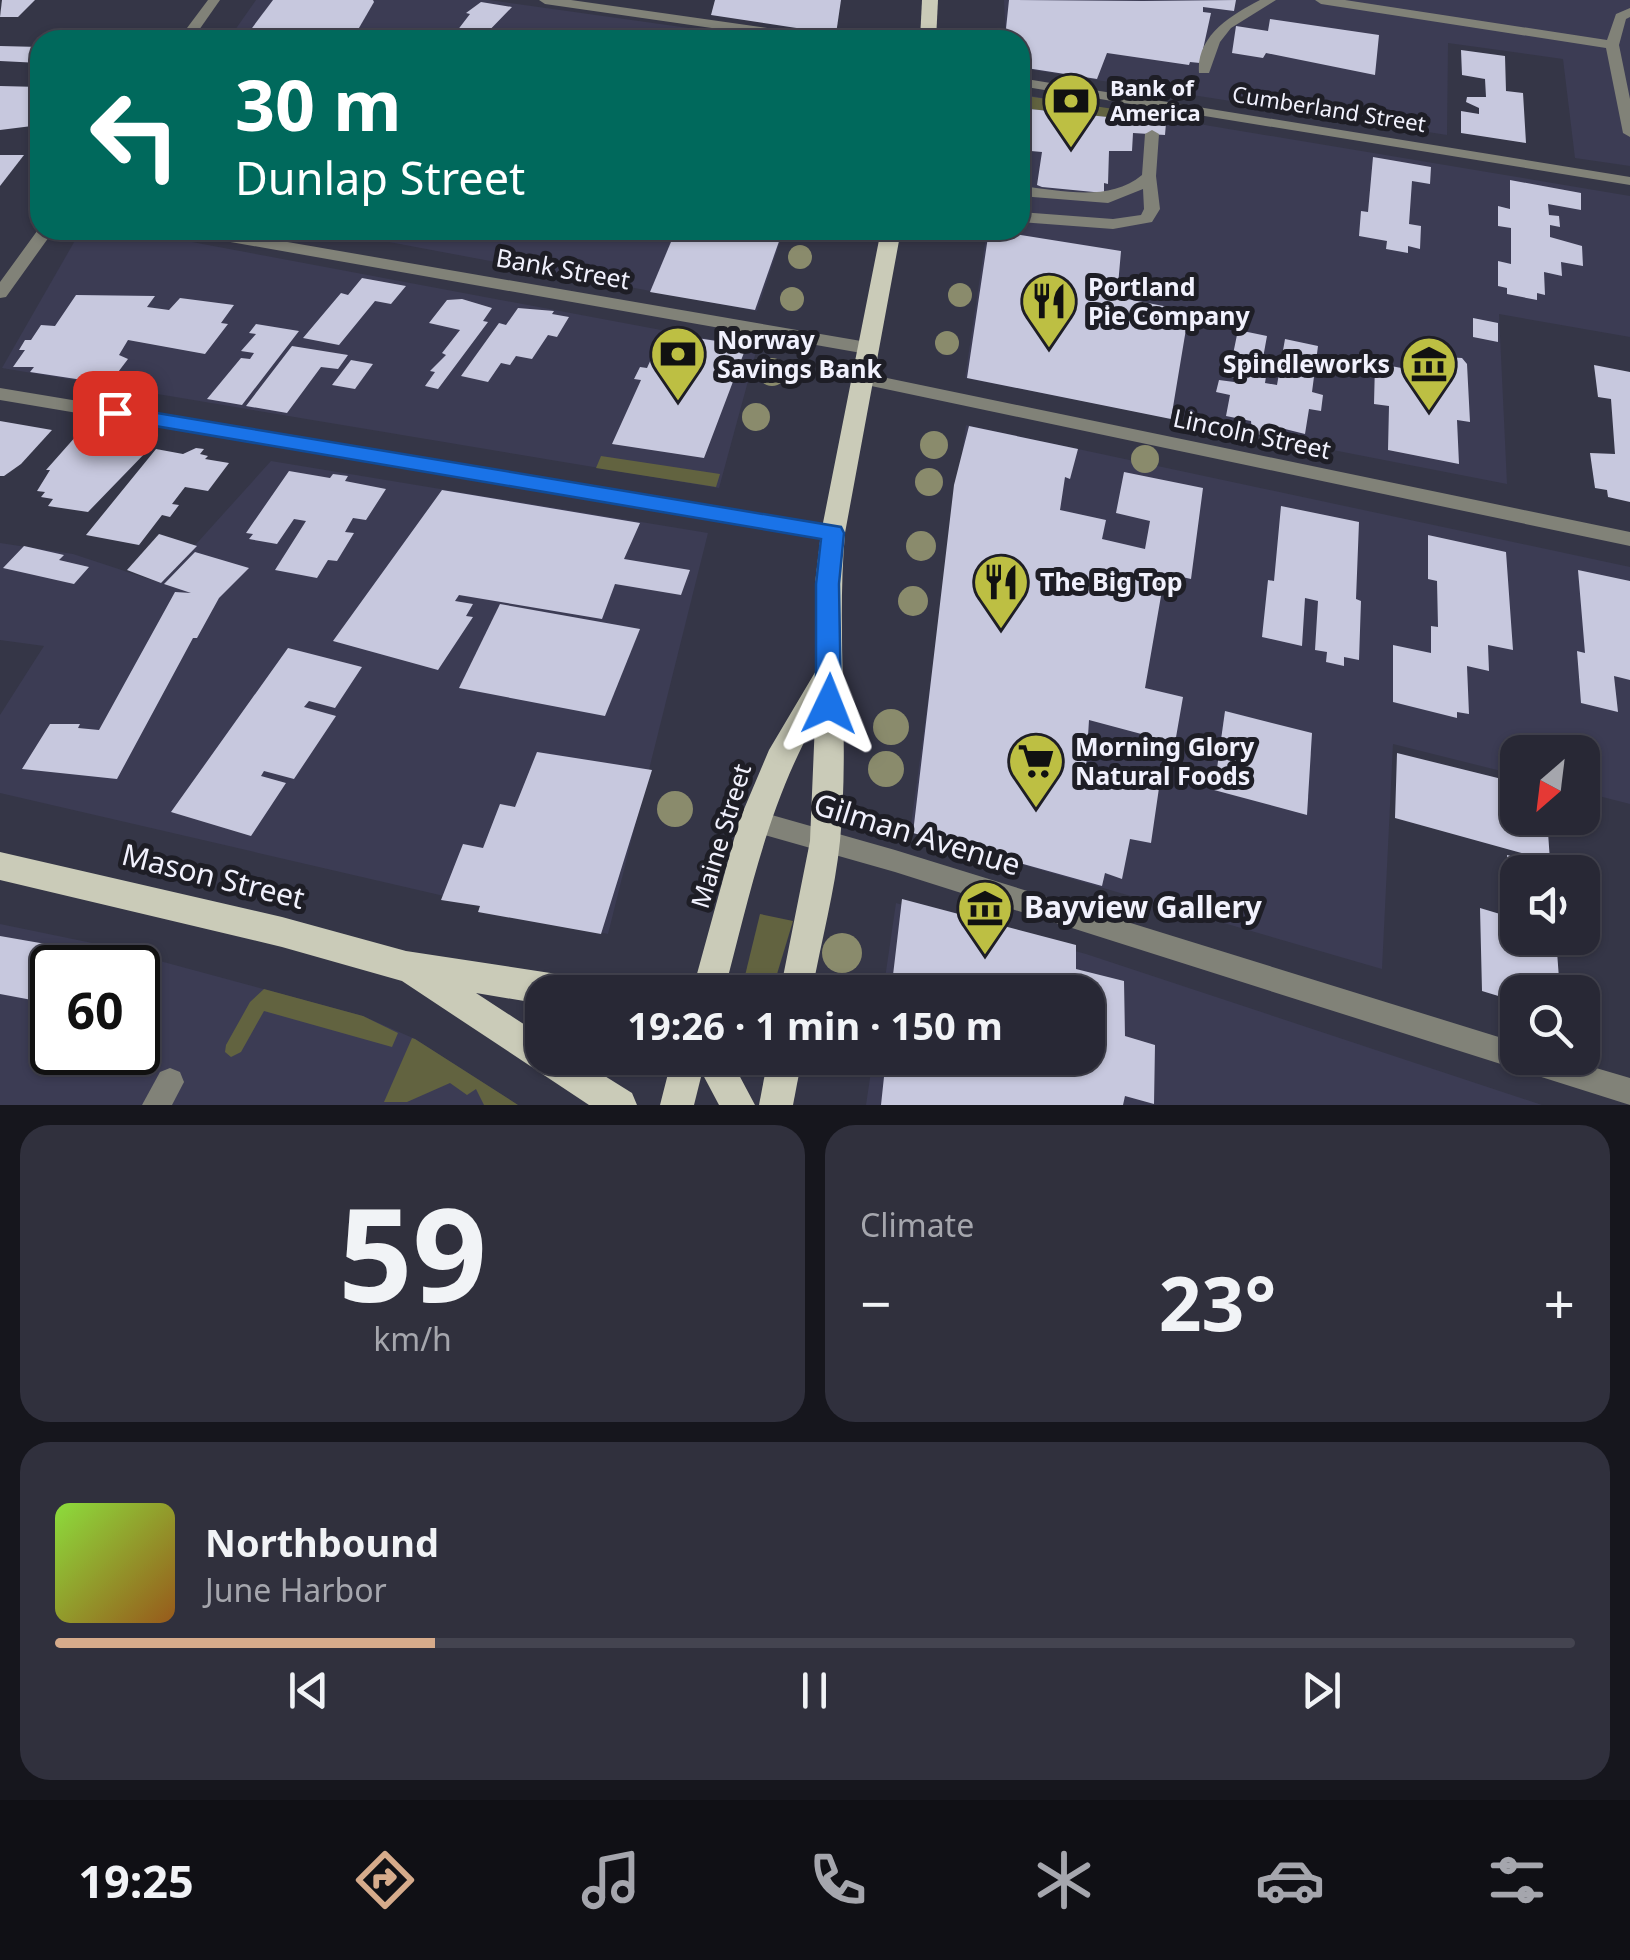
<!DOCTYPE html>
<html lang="en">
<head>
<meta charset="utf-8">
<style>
  :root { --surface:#282835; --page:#30303d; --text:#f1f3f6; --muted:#a5a6ad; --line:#444450; --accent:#d6ab8b }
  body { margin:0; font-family:"Noto Sans",sans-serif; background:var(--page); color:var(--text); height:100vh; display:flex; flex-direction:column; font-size:38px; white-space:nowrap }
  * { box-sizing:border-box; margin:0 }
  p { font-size:32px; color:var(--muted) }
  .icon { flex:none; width:55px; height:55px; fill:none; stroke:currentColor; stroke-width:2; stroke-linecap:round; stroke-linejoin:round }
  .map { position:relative; height:1105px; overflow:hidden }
  .sheet { display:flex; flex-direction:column; gap:20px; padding:20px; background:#16161d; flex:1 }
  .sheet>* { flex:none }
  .guide { position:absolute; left:30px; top:30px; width:1000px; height:210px; border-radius:30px; box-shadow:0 2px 8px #0004,0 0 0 2px var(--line); background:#00695c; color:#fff; overflow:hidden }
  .needle { width:65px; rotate:208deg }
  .buttons { position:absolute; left:1500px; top:735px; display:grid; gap:20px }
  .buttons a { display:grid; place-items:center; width:100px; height:100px; border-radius:20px; background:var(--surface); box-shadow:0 2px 8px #0004,0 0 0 2px var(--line); font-size:50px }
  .speed { position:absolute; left:30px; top:945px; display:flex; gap:20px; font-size:50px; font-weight:700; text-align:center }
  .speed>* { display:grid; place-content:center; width:130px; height:130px; border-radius:50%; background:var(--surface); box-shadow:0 2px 8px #0004,0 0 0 2px var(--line); line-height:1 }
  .speed .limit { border:5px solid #111; border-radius:15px; background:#fff; color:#111 }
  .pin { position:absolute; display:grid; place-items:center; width:85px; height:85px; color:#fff; margin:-42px; border-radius:20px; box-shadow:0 5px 15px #0006 }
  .me { position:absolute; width:110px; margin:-55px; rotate:2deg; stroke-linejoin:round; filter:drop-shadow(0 0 8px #0008) }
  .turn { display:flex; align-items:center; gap:35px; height:210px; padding:0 40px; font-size:45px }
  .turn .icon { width:130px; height:130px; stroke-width:2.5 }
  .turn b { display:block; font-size:70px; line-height:85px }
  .big { font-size:75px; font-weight:700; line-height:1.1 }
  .sheet .card { flex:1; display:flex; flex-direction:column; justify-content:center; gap:15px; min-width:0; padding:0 35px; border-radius:30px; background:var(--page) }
  .sheet .dial { align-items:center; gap:0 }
  .dial b { font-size:130px; line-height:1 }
  .song { display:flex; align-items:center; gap:30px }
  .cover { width:120px; height:120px; border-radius:15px; background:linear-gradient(135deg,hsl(90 70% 55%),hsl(30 70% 35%)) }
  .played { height:10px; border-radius:5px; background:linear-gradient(90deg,var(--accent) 25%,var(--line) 25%) }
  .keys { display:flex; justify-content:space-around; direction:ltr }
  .heat { display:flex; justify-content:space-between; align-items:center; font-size:55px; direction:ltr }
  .sheet .tiles { flex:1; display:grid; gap:20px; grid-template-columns:1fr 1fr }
  .card:last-child { grid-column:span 2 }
  .trip { position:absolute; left:525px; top:975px; width:580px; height:100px; border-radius:30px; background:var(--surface); box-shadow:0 2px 8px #0004,0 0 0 2px var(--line); font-weight:700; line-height:100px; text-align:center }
  .tab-bar { display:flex; height:160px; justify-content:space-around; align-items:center; background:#101015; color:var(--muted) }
  .tab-bar .icon { width:70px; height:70px }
  .tab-bar .active { color:var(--accent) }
  .tab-bar b { font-size:45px; color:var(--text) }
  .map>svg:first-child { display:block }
  .built { fill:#3c3c54; fill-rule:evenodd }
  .green { fill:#626340 }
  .building { fill:#c7c8de }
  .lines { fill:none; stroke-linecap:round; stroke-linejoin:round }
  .service { fill:#818278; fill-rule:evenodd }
  .minor { fill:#818278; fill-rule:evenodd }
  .tertiary { fill:#818278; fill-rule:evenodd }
  .primary { fill:#cacbb8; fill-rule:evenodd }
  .tree { fill:#8a8b6c }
  .route { fill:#1a73e8; stroke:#114b97; stroke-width:2.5 }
  .labels { text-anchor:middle; stroke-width:10; stroke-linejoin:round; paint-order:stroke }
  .far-poi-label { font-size:22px; font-weight:bold; fill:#f1f1fd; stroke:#1e1e26; text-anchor:start }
  .far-street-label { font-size:22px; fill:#f1f1fd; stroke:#1e1e26 }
  .street-label { font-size:25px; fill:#f1f1fd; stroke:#1e1e26 }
  .poi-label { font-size:25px; font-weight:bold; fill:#f1f1fd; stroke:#1e1e26; text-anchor:start }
  .near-street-label { font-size:30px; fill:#f1f1fd; stroke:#1e1e26 }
  .near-poi-label { font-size:30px; font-weight:bold; fill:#f1f1fd; stroke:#1e1e26; text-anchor:start }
</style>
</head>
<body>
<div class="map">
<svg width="1630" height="1105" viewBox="0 0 1630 1105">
  <rect width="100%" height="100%" fill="#353647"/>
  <!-- built -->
  <g class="built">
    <polygon points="256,0 489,0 774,40 228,40"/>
    <polygon points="1004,0 1630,0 1630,166 1575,158 1563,59 1448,43 1447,135 1020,68 1020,40 1006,40"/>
    <polygon points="1020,94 1630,196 1630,337 1499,314 1507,484 965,378 987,230 1020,230"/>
    <polygon points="81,230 128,230 757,348 719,488 2,368"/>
    <polygon points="325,230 784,230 757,311"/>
    <polygon points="966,425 1630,567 1630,804 1583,792 1582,752 1518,752 1517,775 1393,744 1382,969 910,832"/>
    <polygon points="271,461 708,533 608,934 0,793 0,715 44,646 0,640 0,543 73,554 161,583"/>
    <polygon points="896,903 1086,954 1542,1105 866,1105 873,1058 1088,1058 1088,992 883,992"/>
    <path d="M0,924l97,20 266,72 52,23 103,66h-518zM52,968h86v84h-86z"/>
  </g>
  <!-- green -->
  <g class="green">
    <polygon points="1020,95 1134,112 1134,120 1020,108"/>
    <polygon points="601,456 720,474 716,487 596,468"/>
    <polygon points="760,914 793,921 777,974 766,992 741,992"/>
    <polygon points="264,989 363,1016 398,1033 392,1047 264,1011 241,1052 231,1057 225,1052 226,1045 250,1002"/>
    <polygon points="412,1038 415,1039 518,1105 484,1105 476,1089 467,1095 450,1083 407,1102 384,1102"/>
  </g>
  <!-- building -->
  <g class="building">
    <polygon points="2,0 35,0 18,17 0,17"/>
    <polygon points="273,0 373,0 374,2 352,40 243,40"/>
    <polygon points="715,0 841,0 836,34 711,15"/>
    <polygon points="1009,0 1144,1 1236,0 1234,11 1203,7 1203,12 1211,13 1200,63 1190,62 1189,65 1107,53 1097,79 1020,67 1020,40 1005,38"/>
    <polygon points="481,2 512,7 480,40 450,40 470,14 466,13"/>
    <polygon points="1270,19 1379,35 1375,75 1266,53 1263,58 1232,53 1236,26 1268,31"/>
    <polygon points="0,46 40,47 40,63 0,61"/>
    <polygon points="1461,50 1505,56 1506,91 1523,93 1526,143 1461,133 1461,111 1479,114 1479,108 1466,102 1467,97 1486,97 1485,79 1462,75"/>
    <polygon points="0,86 40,87 40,125 0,130"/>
    <polygon points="1020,108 1166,123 1165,135 1133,133 1132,151 1109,151 1108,184 1104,183 1104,193 1042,187 1037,185 1042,152 1020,150"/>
    <polygon points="0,155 24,155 0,186"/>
    <polygon points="1373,157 1431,167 1430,184 1412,181 1409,224 1421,226 1420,249 1408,246 1408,253 1386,249 1387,241 1359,236 1361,211 1368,212"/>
    <polygon points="1510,180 1581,193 1581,210 1548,204 1549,215 1559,216 1560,227 1550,225 1550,237 1582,246 1583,266 1561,262 1562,276 1544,272 1545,295 1537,293 1537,300 1507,294 1507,288 1498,286 1498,261 1511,264 1511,228 1498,226 1498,206 1510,209"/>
    <polygon points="676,230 783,230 755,310 650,292"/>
    <polygon points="989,230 1121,251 1117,297 1189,311 1171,419 967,378"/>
    <polygon points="362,278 406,286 391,304 375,301 339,345 303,338 341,293 348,295"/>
    <polygon points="76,295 155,296 147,307 169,310 180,298 234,305 221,323 228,324 205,354 128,340 119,355 128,359 109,384 30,372 34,367 13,367 25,350 19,350 25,340 31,340 41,325 55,326"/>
    <polygon points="462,299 492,308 483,321 488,322 438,389 425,386 435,372 430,371 446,355 442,353 460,330 429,323 447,300"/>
    <polygon points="518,308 554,311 552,314 569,317 557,337 548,335 532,359 516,356 510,365 501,363 488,382 461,376 499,323 506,325"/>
    <polygon points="1473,318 1498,323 1498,342 1473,337"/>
    <polygon points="256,324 299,331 242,405 207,399 241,358 250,359 254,353 241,351 256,334 249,333"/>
    <polygon points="1238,330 1267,336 1261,369 1267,370 1265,383 1277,385 1285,339 1318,346 1312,392 1323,395 1321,411 1309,409 1305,434 1281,428 1275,438 1252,433 1251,421 1226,416 1230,395 1216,392 1219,380 1234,382 1235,378 1221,375 1224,362 1231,364"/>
    <polygon points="663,333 737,344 735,348 745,350 704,458 612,444 641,380 634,379 640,367 647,368"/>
    <polygon points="292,346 348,355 338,369 321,367 287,413 246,406"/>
    <polygon points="1429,356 1462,358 1467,364 1470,422 1457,420 1459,464 1388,450 1389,406 1374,404 1375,363 1412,370 1412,381 1429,385"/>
    <polygon points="351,360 373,364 355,389 332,385"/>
    <polygon points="1594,365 1630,372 1630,502 1608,497 1607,490 1595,488 1590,453 1615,454 1611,399 1598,397"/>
    <polygon points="0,421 52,430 21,464 4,476 0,476"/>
    <polygon points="969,426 1078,449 1070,479 1065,477 1060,510 1106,520 1102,539 1145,549 1150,521 1116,513 1124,472 1203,488 1191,579 1165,573 1145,688 1183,697 1175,743 1089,720 1086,769 1159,788 1151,843 1130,839 1122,879 1105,873 1102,886 913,833 954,485"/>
    <polygon points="110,432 132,436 126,444 150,448 88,512 48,506 53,499 41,497 45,492 37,491 50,470 46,470 77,435 104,440"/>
    <polygon points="196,448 204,449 200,454 208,456 205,459 229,463 208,491 185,487 172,504 179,505 170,517 162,515 139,545 86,535 156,449 183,454"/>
    <polygon points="289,471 330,478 333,474 348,476 345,481 386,489 366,520 353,518 345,532 354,533 337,561 328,560 317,578 275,570 306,521 294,519 277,544 249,539 253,534 246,533"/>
    <polygon points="442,490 640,523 624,559 690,570 681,595 615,584 602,619 459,595 455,601 473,604 466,616 473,617 438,670 333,641"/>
    <polygon points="1281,506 1359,522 1356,599 1361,601 1359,660 1344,657 1344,666 1326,662 1327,652 1315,650 1318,601 1305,598 1302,646 1262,637 1268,580 1274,581"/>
    <polygon points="159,534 197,546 161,583 127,570"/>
    <polygon points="1428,535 1506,552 1513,650 1488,645 1489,671 1467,666 1469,714 1457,712 1457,718 1393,702 1393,645 1431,653 1431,626 1438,627 1437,581 1428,579"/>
    <polygon points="24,546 64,555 59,560 89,567 74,584 3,568"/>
    <polygon points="195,552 249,568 219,598 197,638 193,638 117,779 22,769 50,724 80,724 78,728 99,730 175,592 191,593 164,584"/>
    <polygon points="1578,570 1630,581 1630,680 1614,676 1618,712 1581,703 1577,651 1585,653"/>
    <polygon points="500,604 640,629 605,716 459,688"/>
    <polygon points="288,648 362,667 335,708 309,701 304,707 336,716 294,779 264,771 261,776 286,783 251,836 171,812"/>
    <polygon points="1225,711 1312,733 1307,815 1214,790"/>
    <polygon points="537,752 652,770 601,934 478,912 480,906 441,900 463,844 483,848 500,804 515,807"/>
    <polygon points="1397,753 1518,783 1518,818 1547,818 1550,861 1395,818"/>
    <polygon points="1507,855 1552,867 1553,872 1518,872 1518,938 1556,938 1560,992 1518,992 1518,1002 1482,991 1480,908 1510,917"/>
    <polygon points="902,899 1076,945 1076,969 1124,981 1125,1036 1155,1045 1154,1104 1125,1096 1123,1105 881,1105 886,1058 1088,1058 1088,992 891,992"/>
    <polygon points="0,936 63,947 32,1000 0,994"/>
  </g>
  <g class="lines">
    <!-- service -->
    <g class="service">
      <path d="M1260,0h16l-45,28 -11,14 -11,31h-10c-3,-37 32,-58 61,-73z"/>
      <path d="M1152,130l7,4 -3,42 4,33 -8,13 -39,7 -93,-7v-10l93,7 28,-4 3,-6 -1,-20 -35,14 -88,-7v-10c41,4 88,17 122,-11l3,-41z"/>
      <polygon points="170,1068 180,1072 184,1082 172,1105 142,1105 160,1072"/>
    </g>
    <!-- minor -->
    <g class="minor">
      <polygon points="539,0 571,0 823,36 830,40 796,40 545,4"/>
      <polygon points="1315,0 1345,0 1607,40 1616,14 1630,8 1630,17 1626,19 1619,45 1630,99 1630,137 1623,133 1606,48 1321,4"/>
      <polygon points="1020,78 1630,177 1630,185 1020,86"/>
      <polygon points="183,230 218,230 867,342 876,348 867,354 191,235"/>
      <polygon points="863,373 1630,532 1630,546 857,383 854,379 857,375"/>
      <polygon points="0,388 833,526 843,533 833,540 0,400"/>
      <polygon points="754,810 895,850 1518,1043 1518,1058 1562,1058 1630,1078 1630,1105 895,872 754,832 746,828 742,821 746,814"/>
    </g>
    <!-- tertiary -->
    <g class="tertiary">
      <polygon points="208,0 220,0 192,40 178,40"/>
      <polygon points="40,227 40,230 54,230 6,297 0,298 0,282"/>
    </g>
    <!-- primary -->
    <g class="primary">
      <polygon points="922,0 938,0 936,40 920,40"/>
      <path d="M881,230h20l-56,303c-9,102 5,205 -5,308 -5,50 -19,101 -28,151h-32l30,-151 5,-119c-48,85 -66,177 -91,270h-32l47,-171 30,-71 48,-81 -2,-85 6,-51z"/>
      <polygon points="0,852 282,917 406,951 570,976 581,981 586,992 542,992 542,1004 476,993 542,1036 542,1058 576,1058 632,1093 637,1105 589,1105 402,981 282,947 0,880"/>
      <polygon points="672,1058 730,1058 755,1105 719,1105 702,1073 694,1105 660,1105"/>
      <polygon points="768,1058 802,1058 793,1105 759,1105"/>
    </g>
  </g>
  <!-- trees -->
  <g class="tree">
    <circle cx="800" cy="257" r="12"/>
    <circle cx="960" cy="295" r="12"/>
    <circle cx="792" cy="299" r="12"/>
    <circle cx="947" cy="343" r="12"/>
    <circle cx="772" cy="372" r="14"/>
    <circle cx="756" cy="417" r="14"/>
    <circle cx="934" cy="445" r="14"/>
    <circle cx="1145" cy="459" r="14"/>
    <circle cx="929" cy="482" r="14"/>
    <circle cx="921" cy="546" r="15"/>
    <circle cx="913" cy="601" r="15"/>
    <circle cx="891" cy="727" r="18"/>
    <circle cx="886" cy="769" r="18"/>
    <circle cx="675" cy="809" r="18"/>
    <circle cx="842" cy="953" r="20"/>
  </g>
  <!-- route -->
  <polygon class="route" points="115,406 841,527 844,533 839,584 841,704 838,711 829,714 820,711 816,704 816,584 821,539 108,418 105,413"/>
  <!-- icons -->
  <defs>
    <g id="bank-pin" transform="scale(2.875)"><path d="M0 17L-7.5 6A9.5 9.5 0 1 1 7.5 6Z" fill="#bdbf43" stroke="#1e1e26"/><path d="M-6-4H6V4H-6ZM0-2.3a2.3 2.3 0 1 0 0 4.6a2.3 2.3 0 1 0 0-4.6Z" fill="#111"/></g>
    <g id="restaurant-pin" transform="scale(2.875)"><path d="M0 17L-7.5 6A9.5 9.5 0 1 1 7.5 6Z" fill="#bdbf43" stroke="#1e1e26"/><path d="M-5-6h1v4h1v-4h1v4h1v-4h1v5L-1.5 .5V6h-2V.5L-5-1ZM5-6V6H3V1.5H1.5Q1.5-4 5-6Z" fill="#111"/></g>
    <g id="museum-pin" transform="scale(2.875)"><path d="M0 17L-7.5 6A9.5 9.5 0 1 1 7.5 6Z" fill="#bdbf43" stroke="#1e1e26"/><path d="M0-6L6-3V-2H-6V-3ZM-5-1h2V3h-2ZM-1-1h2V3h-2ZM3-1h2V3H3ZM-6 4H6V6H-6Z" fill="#111"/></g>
    <g id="supermarket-pin" transform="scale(2.875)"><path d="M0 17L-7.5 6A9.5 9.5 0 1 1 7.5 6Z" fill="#bdbf43" stroke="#1e1e26"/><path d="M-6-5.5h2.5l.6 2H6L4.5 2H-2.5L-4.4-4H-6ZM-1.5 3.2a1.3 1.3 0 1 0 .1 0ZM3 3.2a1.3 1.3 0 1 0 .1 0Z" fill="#111"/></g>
  </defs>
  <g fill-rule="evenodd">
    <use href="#bank-pin" x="1071" y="101"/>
    <use href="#restaurant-pin" x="1049" y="301"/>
    <use href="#bank-pin" x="678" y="354"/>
    <use href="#museum-pin" x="1429" y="364"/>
    <use href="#restaurant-pin" x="1001" y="582"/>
    <use href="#supermarket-pin" x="1036" y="761"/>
    <use href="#museum-pin" x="985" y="908"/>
  </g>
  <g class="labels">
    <!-- far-poi labels -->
    <g class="far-poi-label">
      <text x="1110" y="96">Bank of<tspan x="1110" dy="25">America</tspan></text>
    </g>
    <!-- far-street labels -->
    <g class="far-street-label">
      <text transform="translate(1329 109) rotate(9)" y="8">Cumberland Street</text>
    </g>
    <!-- street labels -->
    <g class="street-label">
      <text transform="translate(563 269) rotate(10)" y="9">Bank Street</text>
      <text transform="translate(1252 434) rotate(12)" y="9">Lincoln Street</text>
      <text transform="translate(721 836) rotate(-73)" y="9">Maine Street</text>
    </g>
    <!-- poi labels -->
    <g class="poi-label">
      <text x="1088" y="296">Portland<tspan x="1088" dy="29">Pie Company</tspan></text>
      <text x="717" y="349">Norway<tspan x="717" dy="29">Savings Bank</tspan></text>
      <text x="1390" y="373" text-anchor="end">Spindleworks</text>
      <text x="1040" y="591">The Big Top</text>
      <text x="1075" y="756">Morning Glory<tspan x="1075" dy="29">Natural Foods</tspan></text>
    </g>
    <!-- near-street labels -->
    <g class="near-street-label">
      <text transform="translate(917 835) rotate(17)" y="10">Gilman Avenue</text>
      <text transform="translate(213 877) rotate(14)" y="10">Mason Street</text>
    </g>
    <!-- near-poi labels -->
    <g class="near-poi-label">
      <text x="1024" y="918">Bayview Gallery</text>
    </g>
  </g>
</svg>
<div class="buttons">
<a><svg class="needle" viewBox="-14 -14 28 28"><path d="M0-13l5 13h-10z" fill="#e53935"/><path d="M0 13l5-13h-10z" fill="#a5a6ad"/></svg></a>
<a><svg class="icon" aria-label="sound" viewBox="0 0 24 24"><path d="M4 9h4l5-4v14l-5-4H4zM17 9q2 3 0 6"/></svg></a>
<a><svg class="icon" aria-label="search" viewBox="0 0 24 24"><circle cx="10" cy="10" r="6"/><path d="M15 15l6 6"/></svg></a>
</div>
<div class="speed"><div class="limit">60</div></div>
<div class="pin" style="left:115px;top:413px;background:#d93025"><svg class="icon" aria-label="arrive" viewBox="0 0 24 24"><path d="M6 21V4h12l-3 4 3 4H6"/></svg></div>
<svg class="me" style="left:829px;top:704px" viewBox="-20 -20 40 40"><path d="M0-17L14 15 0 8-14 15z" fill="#1a73e8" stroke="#fff" stroke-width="4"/></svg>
<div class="trip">19:26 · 1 min · 150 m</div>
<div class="guide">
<div class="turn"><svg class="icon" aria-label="left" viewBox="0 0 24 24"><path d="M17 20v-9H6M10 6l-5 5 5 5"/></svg><div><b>30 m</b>Dunlap Street</div></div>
</div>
</div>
<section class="sheet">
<div class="tiles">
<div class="card dial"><b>59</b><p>km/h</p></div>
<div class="card"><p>Climate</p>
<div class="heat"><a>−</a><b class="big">23°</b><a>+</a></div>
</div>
<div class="card">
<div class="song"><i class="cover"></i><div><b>Northbound</b><p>June Harbor</p></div></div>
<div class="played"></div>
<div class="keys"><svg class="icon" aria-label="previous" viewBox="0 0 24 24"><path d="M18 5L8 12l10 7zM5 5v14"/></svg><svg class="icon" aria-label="pause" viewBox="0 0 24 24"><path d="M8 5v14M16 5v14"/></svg><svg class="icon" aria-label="next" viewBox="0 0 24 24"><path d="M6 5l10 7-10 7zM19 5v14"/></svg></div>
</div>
</div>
</section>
<nav class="tab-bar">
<b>19:25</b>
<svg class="icon active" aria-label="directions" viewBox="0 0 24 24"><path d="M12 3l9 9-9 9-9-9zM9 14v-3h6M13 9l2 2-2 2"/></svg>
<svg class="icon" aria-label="music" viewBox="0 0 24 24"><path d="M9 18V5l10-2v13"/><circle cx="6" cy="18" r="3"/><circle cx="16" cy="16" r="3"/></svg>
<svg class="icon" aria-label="phone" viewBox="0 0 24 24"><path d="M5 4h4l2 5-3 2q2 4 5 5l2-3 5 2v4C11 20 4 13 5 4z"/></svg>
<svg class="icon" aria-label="climate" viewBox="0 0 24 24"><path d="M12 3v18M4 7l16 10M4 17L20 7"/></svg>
<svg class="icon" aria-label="car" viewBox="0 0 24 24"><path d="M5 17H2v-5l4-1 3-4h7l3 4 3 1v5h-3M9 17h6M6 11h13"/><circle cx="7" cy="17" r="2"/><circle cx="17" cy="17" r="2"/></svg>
<svg class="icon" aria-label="filters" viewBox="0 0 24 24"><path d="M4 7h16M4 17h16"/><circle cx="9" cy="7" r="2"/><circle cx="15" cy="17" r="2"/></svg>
</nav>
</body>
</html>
